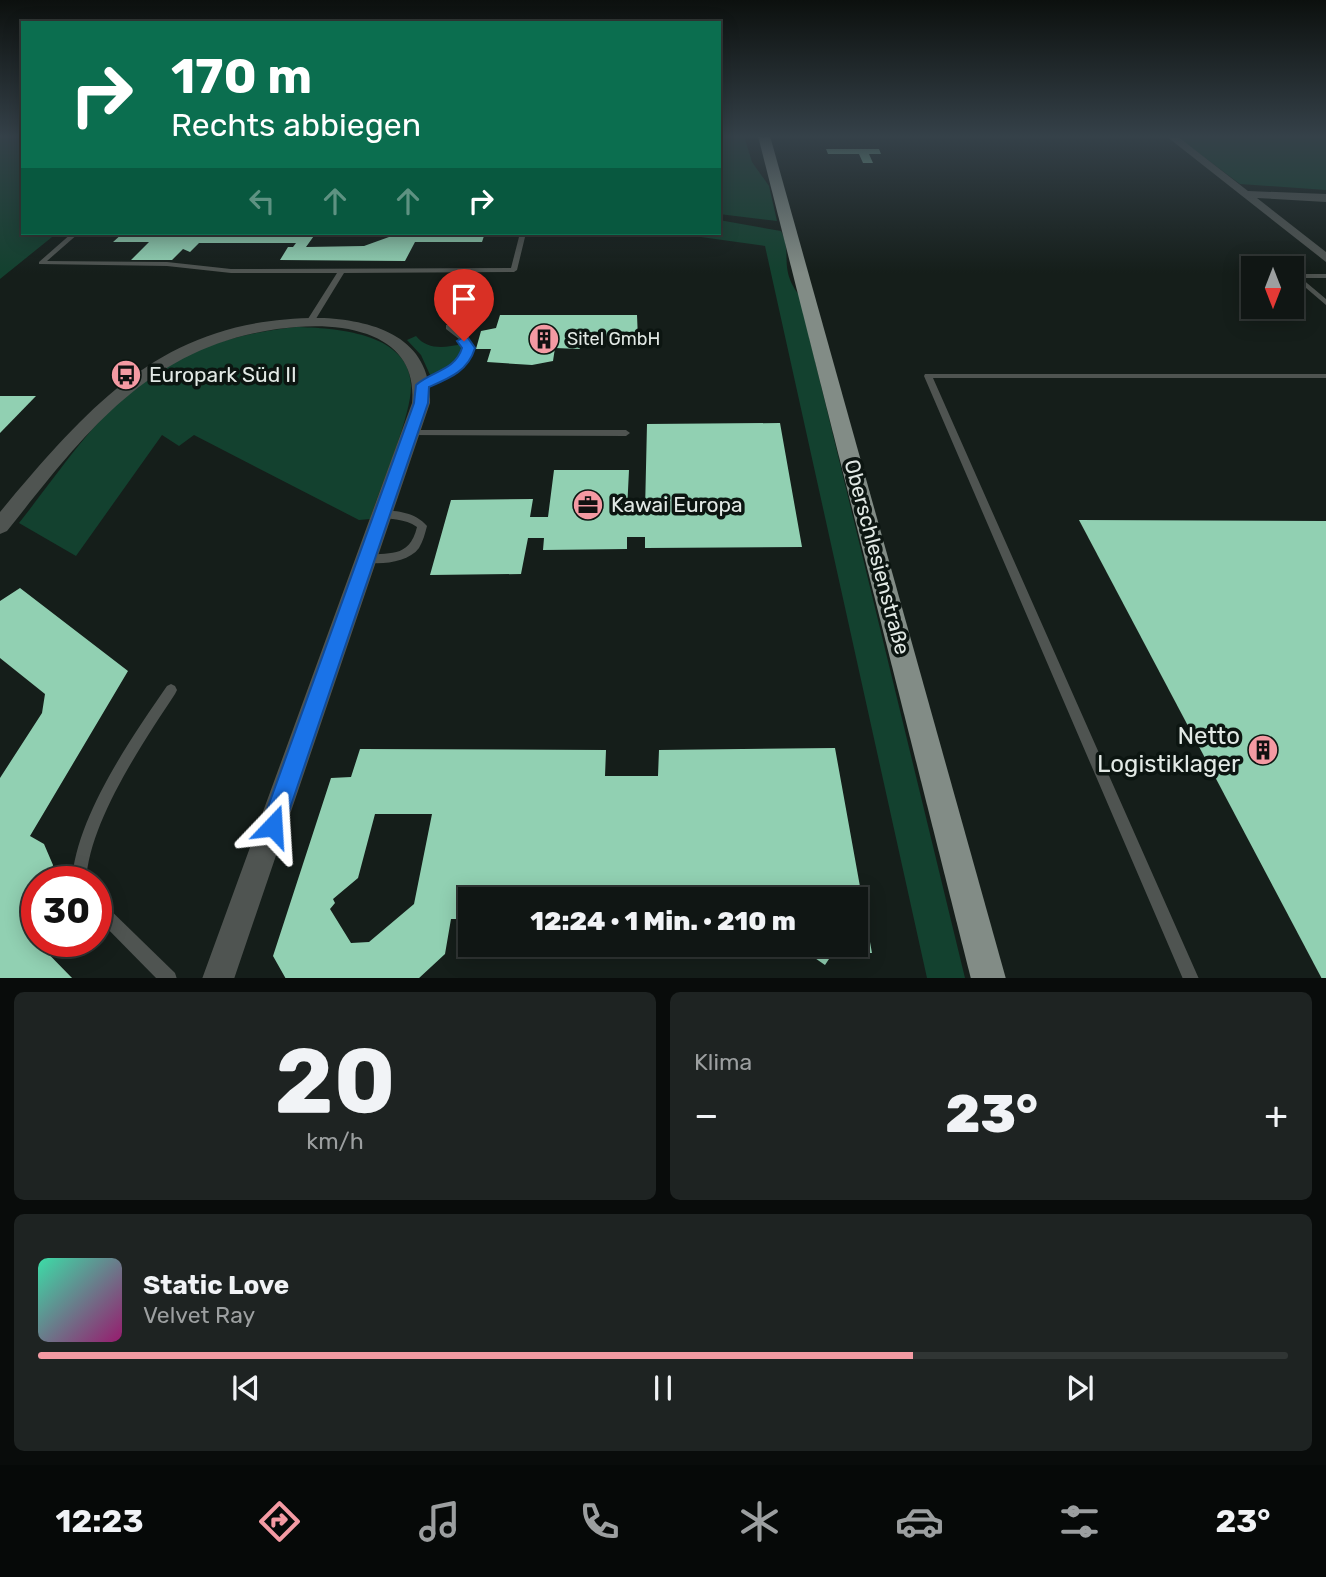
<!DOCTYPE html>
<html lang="de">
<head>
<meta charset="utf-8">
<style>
  :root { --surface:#101614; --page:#1e2322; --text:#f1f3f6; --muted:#9c9fa0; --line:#303534; --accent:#f49aa3 }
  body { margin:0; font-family:Rubik,sans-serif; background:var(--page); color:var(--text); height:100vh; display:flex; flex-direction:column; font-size:26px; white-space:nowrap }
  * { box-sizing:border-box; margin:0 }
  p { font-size:23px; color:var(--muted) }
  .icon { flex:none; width:38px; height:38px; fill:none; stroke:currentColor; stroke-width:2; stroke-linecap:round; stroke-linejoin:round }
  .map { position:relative; height:978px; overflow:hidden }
  .details { display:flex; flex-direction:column; gap:14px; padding:14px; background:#090c0b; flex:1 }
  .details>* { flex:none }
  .banner { position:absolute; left:21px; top:21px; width:700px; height:214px; border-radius:0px; box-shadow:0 4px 18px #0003,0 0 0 2px var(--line); background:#0b6e4f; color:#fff; overflow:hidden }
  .needle { width:46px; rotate:180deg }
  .controls { position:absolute; left:1241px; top:256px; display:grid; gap:14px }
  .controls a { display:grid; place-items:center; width:63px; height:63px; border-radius:0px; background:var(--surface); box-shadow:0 4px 18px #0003,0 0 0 2px var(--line); font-size:35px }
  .speed { position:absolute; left:21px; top:866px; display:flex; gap:14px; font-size:35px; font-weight:700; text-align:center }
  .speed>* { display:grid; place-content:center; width:91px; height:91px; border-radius:50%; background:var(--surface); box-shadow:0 4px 18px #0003,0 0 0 2px var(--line); line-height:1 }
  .speed .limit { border:10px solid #d22; background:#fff; color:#111 }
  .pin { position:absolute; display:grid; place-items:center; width:60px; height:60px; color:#fff; margin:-72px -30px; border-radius:50% 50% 50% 0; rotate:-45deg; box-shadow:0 0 7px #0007 }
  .pin .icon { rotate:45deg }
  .me { position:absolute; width:77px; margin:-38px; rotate:20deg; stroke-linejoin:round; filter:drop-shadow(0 0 5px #0008) }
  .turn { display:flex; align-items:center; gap:24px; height:147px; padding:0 35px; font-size:32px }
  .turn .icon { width:91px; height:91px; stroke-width:2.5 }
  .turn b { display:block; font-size:49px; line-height:60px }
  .lanes { display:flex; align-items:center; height:66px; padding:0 35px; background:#0003; justify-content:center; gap:35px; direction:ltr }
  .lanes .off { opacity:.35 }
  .big { font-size:52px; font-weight:800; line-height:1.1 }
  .details .tile { flex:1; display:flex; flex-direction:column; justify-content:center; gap:10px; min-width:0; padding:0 24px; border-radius:10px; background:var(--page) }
  .details .dial { align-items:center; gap:0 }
  .dial b { font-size:91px; line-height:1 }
  .song { display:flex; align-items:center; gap:21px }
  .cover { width:84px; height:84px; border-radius:10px; background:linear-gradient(135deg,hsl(160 70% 55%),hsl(320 70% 35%)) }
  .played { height:7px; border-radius:4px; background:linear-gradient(90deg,var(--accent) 70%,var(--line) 70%) }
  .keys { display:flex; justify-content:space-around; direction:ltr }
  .heat { display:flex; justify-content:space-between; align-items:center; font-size:38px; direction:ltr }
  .details .tiles { flex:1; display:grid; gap:14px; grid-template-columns:1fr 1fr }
  .tile:last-child { grid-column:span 2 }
  .trip { position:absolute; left:458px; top:887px; width:410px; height:70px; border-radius:0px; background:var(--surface); box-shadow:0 4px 18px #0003,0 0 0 2px var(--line); font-weight:800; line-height:70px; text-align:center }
  .tab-bar { display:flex; height:112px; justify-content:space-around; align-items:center; background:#060908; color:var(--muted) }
  .tab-bar .icon { width:49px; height:49px }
  .tab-bar .active { color:var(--accent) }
  .tab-bar b { font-size:32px; color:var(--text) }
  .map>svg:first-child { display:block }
  .green { fill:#13412f }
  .building { fill:#91d0b2; fill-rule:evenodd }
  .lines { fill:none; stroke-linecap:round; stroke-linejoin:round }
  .lane { fill:#4f5451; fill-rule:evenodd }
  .street { fill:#4f5451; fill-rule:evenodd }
  .primary { fill:#828c86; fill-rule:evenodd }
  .highway { fill:#96a29c; fill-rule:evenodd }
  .route { fill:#1a73e8; stroke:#114b97; stroke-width:2 }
  .labels { text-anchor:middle; stroke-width:7; stroke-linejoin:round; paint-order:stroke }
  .far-poi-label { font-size:18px; fill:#e2e9e5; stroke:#0c1511; text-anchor:start }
  .poi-label { font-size:21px; fill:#e2e9e5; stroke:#0c1511; text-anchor:start }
  .street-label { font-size:21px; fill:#e2e9e5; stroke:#0c1511 }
  .near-poi-label { font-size:24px; fill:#e2e9e5; stroke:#0c1511; text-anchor:end }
</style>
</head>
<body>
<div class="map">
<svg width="1326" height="979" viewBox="0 0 1326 979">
  <rect width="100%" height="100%" fill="#151e1a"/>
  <!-- green -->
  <g class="green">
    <polygon points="0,136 23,136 23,233 57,233 0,279"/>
    <polygon points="719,136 744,136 752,162 769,186 777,221 719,214"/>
    <polygon points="1176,136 1326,136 1326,190 1240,184"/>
    <path d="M719,220l62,11c12,23 -3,36 18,64l166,683h-38l-162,-732 -93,-13h47z"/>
    <path d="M296,327c38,1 113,5 115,58 1,30 -31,102 -41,134l-11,1 -165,-85 -15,11 -17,-11 -86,121 -57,-33c36,-45 70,-98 115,-135 45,-38 104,-55 162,-61z"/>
    <path d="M416,336c11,14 29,12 45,8v13l-16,14 -14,6 -10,-22 -14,-15z"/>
  </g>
  <!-- building -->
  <g class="building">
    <polygon points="826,149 879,149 881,154 869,154 873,163 863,163 859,154 828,154"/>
    <polygon points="123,233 205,235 316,233 306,247 364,246 389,237 391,233 485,233 482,242 415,242 405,261 280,260 288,247 293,247 296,243 199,243 190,252 183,249 172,260 131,260 149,242 113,242"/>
    <polygon points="500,315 637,315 638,339 581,340 580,349 555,348 553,361 532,365 487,362 491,349 476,349 481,331 496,328"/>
    <polygon points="0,396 36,396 0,433"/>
    <polygon points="780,423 802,547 645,548 645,537 627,537 627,549 543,550 544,538 528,538 521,574 430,575 451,500 533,499 530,517 548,517 554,470 629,470 627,511 645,511 647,424"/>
    <polygon points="1079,520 1326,521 1326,979 1322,979"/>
    <polygon points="20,588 128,671 30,836 44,844 53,865 50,882 37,882 37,918 30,935 73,979 0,979 0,778 42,713 45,694 0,658 0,601"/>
    <path d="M835,748l37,205h-39l-8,12 -16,-11 -1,-9h48v-45h-385v19h-20l-6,35 -27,25h-132l-13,-23 58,-178 20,-1 9,-28 246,1 -1,26h53l1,-26zM375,814h57l-18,90 -45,38 -18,1 -21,-34 5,-6 -2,-4 25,-21z"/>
    <polygon points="555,945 605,945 605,948 555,949"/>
    <polygon points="648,945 697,945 698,948 648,948"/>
  </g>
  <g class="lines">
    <!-- lane -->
    <g class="lane">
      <polygon points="72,233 79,233 47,261 167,262 231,269 511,268 520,233 526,233 517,270 514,272 344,273 314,322 310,324 306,322 337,273 231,273 167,266 39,264 39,262"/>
      <polygon points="1326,274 1326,278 1301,278 1326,299 1326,305 1292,276 1295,274"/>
      <path d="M446,325h6l13,11 7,12c-7,19 -32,39 -52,39l-1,-2 1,-2c19,-8 36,-15 44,-35l-5,-9 -13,-10z"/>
      <polygon points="925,374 1326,374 1326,378 933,378 1199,979 1183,979 924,376"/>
      <polygon points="410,430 626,430 630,433 626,436 407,435 406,433"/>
      <path d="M381,510c17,1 34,2 46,16 -2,8 -4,15 -8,22 -11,15 -39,17 -56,14l-1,-3 1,-3c25,-5 46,4 54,-29 -13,-9 -25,-7 -40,-10l-1,-3 1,-3z"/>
      <path d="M171,684l4,2 2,4 -2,4c-33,50 -86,128 -89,188h-14c3,-63 59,-144 95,-196z"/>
      <polygon points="96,899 101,901 175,973 177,979 157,979 96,917"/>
    </g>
    <!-- street -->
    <g class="street">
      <polygon points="1166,136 1177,136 1248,191 1326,194 1326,202 1257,198 1326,252 1326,262"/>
      <path d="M324,318c54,3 108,21 106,85l-196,576h-32l210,-576c3,-34 -12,-57 -45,-69 -28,-10 -61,-9 -90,-5 -131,19 -193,106 -270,202l-7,3v-22c93,-111 167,-196 324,-194z"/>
    </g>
    <!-- primary -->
    <polygon class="primary" points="758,136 770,136 1006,979 971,979"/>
    <!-- highway -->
    <polygon class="highway" points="756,136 769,136 771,138 765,141"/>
  </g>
  <!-- sky -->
  <linearGradient id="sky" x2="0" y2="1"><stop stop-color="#0c100e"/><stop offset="0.5" stop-color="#354149"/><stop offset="1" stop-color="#354149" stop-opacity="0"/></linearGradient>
  <rect width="1326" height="273" fill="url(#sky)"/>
  <!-- route -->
  <path class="route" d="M464,337l4,1 7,10c-7,23 -25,30 -46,39l-1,16 -144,423 -3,8 -8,3 -9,-3 -3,-8 153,-423 2,-18c15,-14 39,-14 46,-37l-5,-7z"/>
  <!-- icons -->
  <defs>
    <g id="building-disc" transform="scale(1.575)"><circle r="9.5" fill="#f49aa3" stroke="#0c1511"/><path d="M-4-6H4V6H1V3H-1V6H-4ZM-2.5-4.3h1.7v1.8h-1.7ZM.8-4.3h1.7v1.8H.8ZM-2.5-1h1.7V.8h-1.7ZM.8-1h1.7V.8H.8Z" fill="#111"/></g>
    <g id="bus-disc" transform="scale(1.575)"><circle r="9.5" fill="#f49aa3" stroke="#0c1511"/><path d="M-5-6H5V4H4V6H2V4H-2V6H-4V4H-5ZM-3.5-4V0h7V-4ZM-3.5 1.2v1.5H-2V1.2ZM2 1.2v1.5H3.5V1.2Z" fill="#111"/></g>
    <g id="office-disc" transform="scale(1.575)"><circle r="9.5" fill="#f49aa3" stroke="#0c1511"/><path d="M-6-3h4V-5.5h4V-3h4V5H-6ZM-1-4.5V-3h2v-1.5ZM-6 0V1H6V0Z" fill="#111"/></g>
  </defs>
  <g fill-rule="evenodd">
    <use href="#building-disc" x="544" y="339"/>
    <use href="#bus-disc" x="126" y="375"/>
    <use href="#office-disc" x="588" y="505"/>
    <use href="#building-disc" x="1263" y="750"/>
  </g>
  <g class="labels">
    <!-- far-poi labels -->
    <g class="far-poi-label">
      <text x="567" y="345">Sitel GmbH</text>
    </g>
    <!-- poi labels -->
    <g class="poi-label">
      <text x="149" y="382">Europark Süd II</text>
      <text x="611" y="512">Kawai Europa</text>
    </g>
    <!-- street labels -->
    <g class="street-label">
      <text transform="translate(877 557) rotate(75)" y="7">Oberschlesienstraße</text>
    </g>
    <!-- near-poi labels -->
    <g class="near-poi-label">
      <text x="1240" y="744">Netto<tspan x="1240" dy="28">Logistiklager</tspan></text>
    </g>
  </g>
</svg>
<div class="controls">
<a><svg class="needle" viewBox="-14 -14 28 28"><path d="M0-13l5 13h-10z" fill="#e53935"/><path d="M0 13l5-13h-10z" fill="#9c9fa0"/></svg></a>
</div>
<div class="speed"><div class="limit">30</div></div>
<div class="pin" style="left:464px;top:341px;background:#d93025"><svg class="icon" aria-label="arrive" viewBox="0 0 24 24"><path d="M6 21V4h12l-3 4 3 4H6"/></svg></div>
<svg class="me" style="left:273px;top:826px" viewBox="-20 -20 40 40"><path d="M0-17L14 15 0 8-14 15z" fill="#1a73e8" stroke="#fff" stroke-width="4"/></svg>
<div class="trip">12:24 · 1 Min. · 210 m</div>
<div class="banner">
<div class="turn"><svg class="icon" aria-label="right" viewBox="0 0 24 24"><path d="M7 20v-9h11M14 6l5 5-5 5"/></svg><div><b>170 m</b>Rechts abbiegen</div></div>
<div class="lanes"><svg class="icon off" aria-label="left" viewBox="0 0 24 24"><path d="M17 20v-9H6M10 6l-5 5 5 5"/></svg><svg class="icon off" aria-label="ahead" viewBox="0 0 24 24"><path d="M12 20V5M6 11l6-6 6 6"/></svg><svg class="icon off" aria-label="ahead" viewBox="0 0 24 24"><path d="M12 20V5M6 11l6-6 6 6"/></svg><svg class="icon" aria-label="right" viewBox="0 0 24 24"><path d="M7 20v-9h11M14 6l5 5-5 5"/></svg></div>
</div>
</div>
<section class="details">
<div class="tiles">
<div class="tile dial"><b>20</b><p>km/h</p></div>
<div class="tile"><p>Klima</p>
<div class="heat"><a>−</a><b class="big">23°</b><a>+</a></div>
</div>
<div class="tile">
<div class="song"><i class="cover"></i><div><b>Static Love</b><p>Velvet Ray</p></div></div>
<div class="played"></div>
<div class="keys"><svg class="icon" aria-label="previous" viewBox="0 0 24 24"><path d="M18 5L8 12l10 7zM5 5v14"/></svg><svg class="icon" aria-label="pause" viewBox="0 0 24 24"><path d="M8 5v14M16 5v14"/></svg><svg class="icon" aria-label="next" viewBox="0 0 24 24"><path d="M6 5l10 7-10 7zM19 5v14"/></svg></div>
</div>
</div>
</section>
<nav class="tab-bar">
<b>12:23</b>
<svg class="icon active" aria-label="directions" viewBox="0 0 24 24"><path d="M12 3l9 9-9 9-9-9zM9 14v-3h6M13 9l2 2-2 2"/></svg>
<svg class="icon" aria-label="music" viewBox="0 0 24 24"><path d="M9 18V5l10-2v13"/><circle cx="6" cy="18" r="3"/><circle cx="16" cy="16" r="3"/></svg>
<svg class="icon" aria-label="phone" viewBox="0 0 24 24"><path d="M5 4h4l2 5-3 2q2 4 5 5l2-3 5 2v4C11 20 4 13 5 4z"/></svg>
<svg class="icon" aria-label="climate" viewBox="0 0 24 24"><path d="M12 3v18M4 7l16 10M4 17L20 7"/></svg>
<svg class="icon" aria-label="car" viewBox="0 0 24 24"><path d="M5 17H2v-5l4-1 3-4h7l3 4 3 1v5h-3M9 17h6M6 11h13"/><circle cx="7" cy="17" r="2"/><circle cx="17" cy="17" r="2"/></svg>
<svg class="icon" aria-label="filters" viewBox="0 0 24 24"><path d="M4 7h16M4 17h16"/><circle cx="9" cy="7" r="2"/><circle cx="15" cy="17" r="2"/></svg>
<b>23°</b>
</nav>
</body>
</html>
